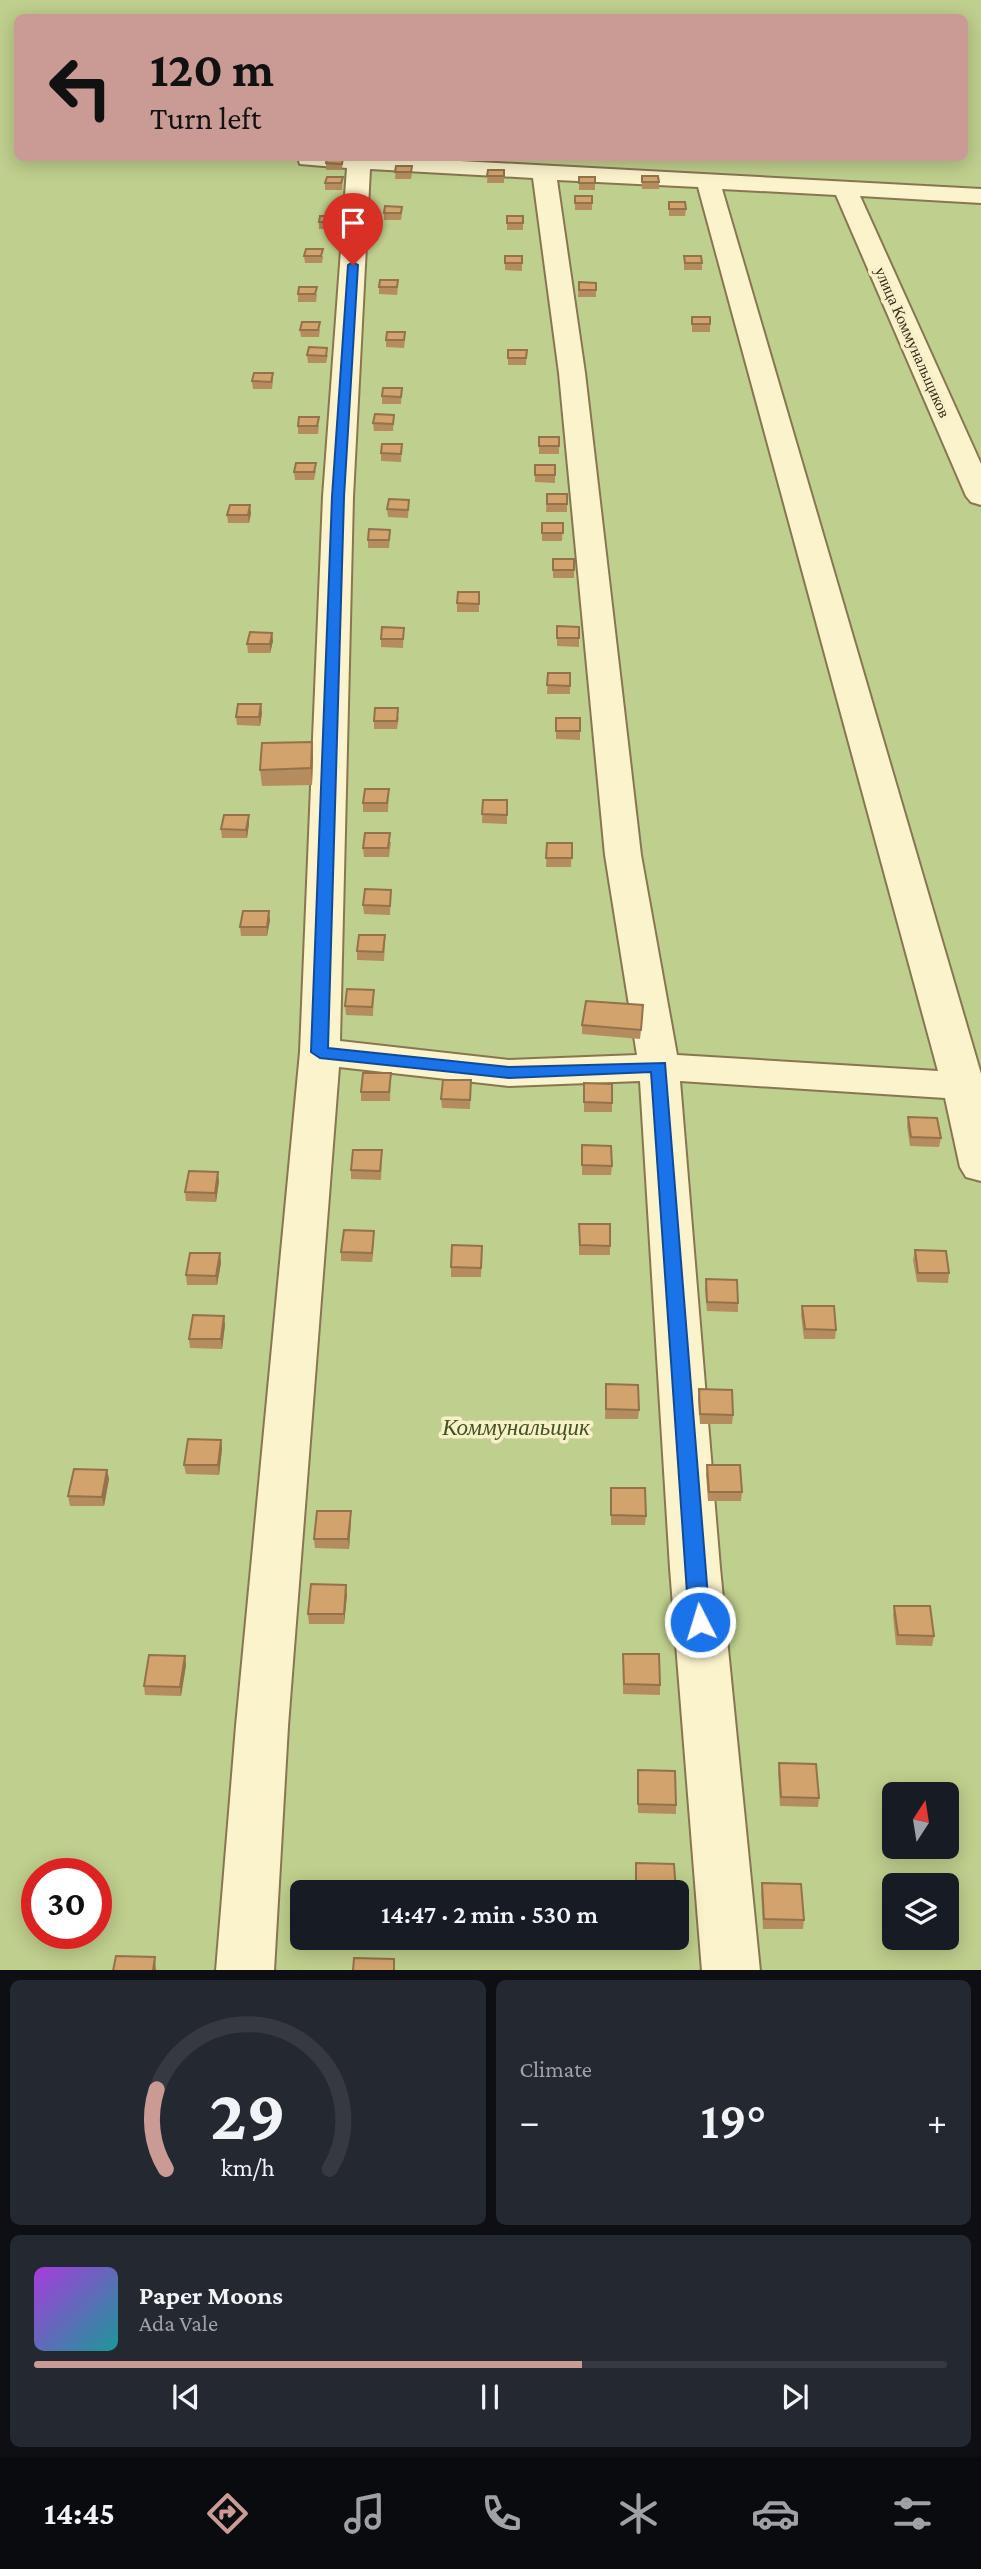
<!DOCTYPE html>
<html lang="en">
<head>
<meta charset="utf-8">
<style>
  :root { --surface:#171b24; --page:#242831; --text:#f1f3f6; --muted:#9ea1a6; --line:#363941; --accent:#ca9a95 }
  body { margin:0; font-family:"Crimson Pro",serif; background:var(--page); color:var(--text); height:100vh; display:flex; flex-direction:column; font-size:26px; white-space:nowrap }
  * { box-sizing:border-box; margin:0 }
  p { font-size:23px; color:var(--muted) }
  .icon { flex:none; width:38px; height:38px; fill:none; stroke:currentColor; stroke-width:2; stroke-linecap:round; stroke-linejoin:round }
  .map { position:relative; height:1970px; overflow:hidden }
  .drawer { display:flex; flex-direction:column; gap:10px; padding:10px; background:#0d0f14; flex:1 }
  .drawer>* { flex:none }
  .banner { position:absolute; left:14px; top:14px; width:954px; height:147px; border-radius:10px; box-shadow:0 4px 18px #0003; background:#ca9a95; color:#111; overflow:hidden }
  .needle { width:46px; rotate:12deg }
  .controls { position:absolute; left:882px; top:1782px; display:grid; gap:14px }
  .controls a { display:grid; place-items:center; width:77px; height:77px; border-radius:10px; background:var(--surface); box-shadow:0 4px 18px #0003; font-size:35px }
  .speed { position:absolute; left:21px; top:1858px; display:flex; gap:14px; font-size:35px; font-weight:700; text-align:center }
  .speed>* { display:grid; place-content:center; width:91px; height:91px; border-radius:50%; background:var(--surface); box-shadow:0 4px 18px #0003; line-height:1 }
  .speed .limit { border:10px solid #d22; background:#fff; color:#111 }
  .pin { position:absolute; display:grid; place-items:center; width:60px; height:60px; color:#fff; margin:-72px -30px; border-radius:50% 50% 50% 0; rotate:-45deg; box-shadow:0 0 7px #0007 }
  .pin .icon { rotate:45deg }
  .me { position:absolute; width:77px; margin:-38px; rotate:355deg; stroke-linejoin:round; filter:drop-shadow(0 0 5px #0008) }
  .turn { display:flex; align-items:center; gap:24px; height:147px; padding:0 21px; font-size:32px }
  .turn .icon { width:91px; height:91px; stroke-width:2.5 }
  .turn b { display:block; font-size:49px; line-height:60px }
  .big { font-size:52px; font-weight:600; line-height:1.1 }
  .drawer .widget { flex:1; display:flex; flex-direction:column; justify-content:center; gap:10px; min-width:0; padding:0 24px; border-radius:10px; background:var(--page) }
  .drawer .dial { align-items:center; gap:0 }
  .dial svg { height:182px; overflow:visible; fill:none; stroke:var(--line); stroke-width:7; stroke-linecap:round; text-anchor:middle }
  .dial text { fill:var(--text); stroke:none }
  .song { display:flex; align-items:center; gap:21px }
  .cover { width:84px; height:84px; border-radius:10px; background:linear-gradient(135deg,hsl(280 70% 55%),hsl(180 70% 35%)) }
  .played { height:7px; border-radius:4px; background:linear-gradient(90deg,var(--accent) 60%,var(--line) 60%) }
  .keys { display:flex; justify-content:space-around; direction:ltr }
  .heat { display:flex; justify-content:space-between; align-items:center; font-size:38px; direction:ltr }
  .drawer .tiles { flex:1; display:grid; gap:10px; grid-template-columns:1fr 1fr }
  .widget:last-child { grid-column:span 2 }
  .trip { position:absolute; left:290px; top:1880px; width:399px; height:70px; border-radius:10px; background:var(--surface); box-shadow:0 4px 18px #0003; font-weight:600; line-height:70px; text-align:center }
  .menu { display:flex; height:112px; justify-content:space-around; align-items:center; background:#090b0e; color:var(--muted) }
  .menu .icon { width:49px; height:49px }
  .menu .current { color:var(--accent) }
  .menu b { font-size:32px; color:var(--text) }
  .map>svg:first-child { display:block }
  .green { fill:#bfcf8d; fill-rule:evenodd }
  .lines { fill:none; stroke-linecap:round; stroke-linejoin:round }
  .street-casing { stroke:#887653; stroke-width:4 }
  .street { fill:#fbf3cc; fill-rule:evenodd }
  .wall { fill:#b58c5d }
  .shaded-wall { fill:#93724c }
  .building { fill:#d2a36c; stroke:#93724c; stroke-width:2 }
  .route { fill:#1a73e8; stroke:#114b97; stroke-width:2 }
  .labels { text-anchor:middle; stroke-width:7; stroke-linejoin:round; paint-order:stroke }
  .far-street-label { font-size:16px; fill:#362a19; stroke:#f8f0c9 }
  .near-park-label { font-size:23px; font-style:italic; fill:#40541e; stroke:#f8f0c9 }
</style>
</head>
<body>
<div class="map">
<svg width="981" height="1971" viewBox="0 0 981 1971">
  <rect width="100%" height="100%" fill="#f1e7b9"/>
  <!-- green -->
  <path class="green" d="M0,0h981v1970l-981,1zM18,18h946v140h-946zM894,1794h53v52h-53zM37,1874h59v60h-59zM894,1885h53v52h-53zM303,1892h374v45h-374z"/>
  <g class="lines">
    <!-- street casing -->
    <g class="street-casing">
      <path id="street" d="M298,158h107l576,31v14l-121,-7 121,268v41l-10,-3 -5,-6 -130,-301 -114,-6 259,885v107l-15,-4 -6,-10 -15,-69 -265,-17 40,487 40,403h-58l-32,-403 -30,-487 -131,5 -170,-19 -51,659 -14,245h-58l20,-245 64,-674 23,-555 24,-329 -47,-4zM370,169l163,9 26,195 46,482 32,200 -128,5 -169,-19 13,-544zM557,180l141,7 240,884 -261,-16 -36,-200 -56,-482z"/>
    </g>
    <!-- street -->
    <use href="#street" class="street"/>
  </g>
  <!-- wall -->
  <g class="wall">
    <polygon points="343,158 342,170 326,170 326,163"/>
    <polygon points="396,166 412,173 411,179 395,179"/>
    <polygon points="488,170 504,170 504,183 487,183"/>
    <polygon points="642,176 659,182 659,189 642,189"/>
    <polygon points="343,177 342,190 325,190 325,183"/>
    <rect x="579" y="177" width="16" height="13"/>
    <rect x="575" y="196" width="17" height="14"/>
    <polygon points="669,202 686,209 685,216 669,216"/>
    <polygon points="384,213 402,214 401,220 384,220"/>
    <rect x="507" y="216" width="16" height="14"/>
    <polygon points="319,222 338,223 336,229 319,229"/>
    <polygon points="304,256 323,256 322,263 305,263"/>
    <polygon points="505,256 522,256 522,271 505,270"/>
    <polygon points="684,256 702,263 702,270 684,270"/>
    <polygon points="579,282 596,290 596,297 578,297"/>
    <polygon points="379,287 398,287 397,295 379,294"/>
    <polygon points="298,294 317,294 316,302 298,302"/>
    <polygon points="692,317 710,324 710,332 692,332"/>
    <polygon points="320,329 319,337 301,337 300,330"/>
    <polygon points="386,340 405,340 404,348 386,347"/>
    <polygon points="508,350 527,350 526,365 508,365"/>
    <polygon points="307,355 328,355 326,363 308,363"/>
    <polygon points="273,373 273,381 272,389 253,389 252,381"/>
    <polygon points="402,388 401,404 382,404 382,396"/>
    <polygon points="394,415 393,431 374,431 373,423"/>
    <polygon points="319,425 318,434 298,434 298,426"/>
    <rect x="539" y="437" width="20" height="17"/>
    <polygon points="402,444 401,462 381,461 381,453"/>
    <polygon points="535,465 555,465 555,483 535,482"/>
    <polygon points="316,471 314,480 295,480 294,472"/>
    <polygon points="547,494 567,494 567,512 546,512"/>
    <polygon points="409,500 408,518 388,517 387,509"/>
    <polygon points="251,513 249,523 228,523 227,515"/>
    <polygon points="542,523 563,523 562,541 542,541"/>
    <polygon points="390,538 389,548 368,548 368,540"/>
    <rect x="553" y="559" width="21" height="19"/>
    <polygon points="479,592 479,612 457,612 457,603"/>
    <polygon points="557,626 579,627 579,647 557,646"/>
    <polygon points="404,628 403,648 381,647 381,639"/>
    <polygon points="272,633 273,641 270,653 248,653 247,644"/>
    <polygon points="548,673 570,673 570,694 547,694"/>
    <polygon points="262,713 260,726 237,725 236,717"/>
    <polygon points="399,717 397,729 374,729 374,721"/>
    <polygon points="556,718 580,718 580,740 556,739"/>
    <polygon points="312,742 313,758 312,785 262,786 260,770"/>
    <polygon points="389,789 388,812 363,812 363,803"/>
    <polygon points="483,800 507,800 507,824 482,823"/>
    <polygon points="249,815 249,824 247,838 222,838 221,829"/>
    <polygon points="391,842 389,857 364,857 363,848"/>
    <polygon points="547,843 572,843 571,867 546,867"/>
    <polygon points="391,890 390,915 364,914 363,905"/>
    <polygon points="270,920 267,936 241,936 240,927"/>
    <polygon points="385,944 384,961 357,960 357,951"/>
    <polygon points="374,990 373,1016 346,1015 345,1006"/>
    <polygon points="643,1014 640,1039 582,1034 582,1025"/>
    <polygon points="391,1073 390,1101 361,1101 361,1092"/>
    <polygon points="471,1080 470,1109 442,1108 441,1099"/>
    <polygon points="584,1083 612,1103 612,1112 584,1112"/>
    <polygon points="908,1117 941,1138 939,1147 910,1146 907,1126"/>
    <polygon points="582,1145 612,1166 611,1175 582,1175"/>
    <polygon points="382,1159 381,1180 351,1179 351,1170"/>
    <polygon points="219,1181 216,1202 186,1201 185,1192"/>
    <polygon points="579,1224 610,1246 610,1255 579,1255"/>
    <polygon points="374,1231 372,1262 341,1261 341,1252"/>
    <polygon points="482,1246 481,1277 451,1277 451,1267"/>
    <polygon points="915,1250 949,1273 948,1283 917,1282 913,1260"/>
    <polygon points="220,1253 221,1263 217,1285 187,1285 186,1275"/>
    <polygon points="706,1279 738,1303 738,1312 707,1311 705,1289"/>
    <polygon points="802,1306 836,1330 835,1339 804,1339 801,1315"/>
    <polygon points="225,1325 222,1349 190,1348 189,1339"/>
    <polygon points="606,1384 639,1410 638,1419 605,1419"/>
    <polygon points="699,1389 733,1415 732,1424 700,1424 698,1399"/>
    <polygon points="221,1440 222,1449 219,1475 186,1474 184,1465"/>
    <polygon points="707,1465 742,1492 741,1501 708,1501 706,1474"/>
    <polygon points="107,1470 109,1479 104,1506 70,1506 68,1496"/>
    <polygon points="611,1488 646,1516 645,1525 611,1525"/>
    <polygon points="351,1511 351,1521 349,1549 315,1548 314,1539"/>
    <polygon points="347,1595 344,1624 309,1624 308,1614"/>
    <polygon points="894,1606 934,1636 932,1646 896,1645 893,1615"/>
    <polygon points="623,1654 660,1685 660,1695 623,1694"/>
    <polygon points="185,1656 186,1665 181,1696 145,1695 144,1686"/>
    <polygon points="779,1763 819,1798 818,1807 780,1806 778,1772"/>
    <polygon points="638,1770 676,1805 676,1814 638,1813"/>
    <polygon points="762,1883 804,1920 803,1929 763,1929 761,1892"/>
  </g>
  <!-- shaded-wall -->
  <g class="shaded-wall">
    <polygon points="250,505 251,513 249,523 248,515"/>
    <polygon points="272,633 273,641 270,653 270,644"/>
    <polygon points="261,704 262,713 260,726 259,717"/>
    <polygon points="312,742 313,758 312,785 311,768"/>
    <polygon points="249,815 249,824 247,838 246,830"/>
    <polygon points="269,911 270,920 267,936 267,927"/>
    <polygon points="218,1172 219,1181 216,1202 215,1193"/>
    <polygon points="374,1231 374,1240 372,1262 372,1253"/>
    <polygon points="220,1253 221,1263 217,1285 216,1276"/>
    <polygon points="224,1316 225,1325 222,1349 221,1339"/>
    <polygon points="221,1440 222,1449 219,1475 218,1465"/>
    <polygon points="107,1470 109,1479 104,1506 102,1497"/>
    <polygon points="351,1511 351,1521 349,1549 348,1539"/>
    <polygon points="346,1585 347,1595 344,1624 344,1614"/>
    <polygon points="185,1656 186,1665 181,1696 180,1687"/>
    <polygon points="155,1957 156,1971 153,1971"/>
  </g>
  <!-- building -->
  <g class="building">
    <polygon points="327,158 343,158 342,164 326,163"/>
    <polygon points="396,166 412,166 411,172 395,172"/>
    <polygon points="488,170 504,170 504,176 487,176"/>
    <polygon points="642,176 658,176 659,182 642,182"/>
    <polygon points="327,177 343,177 341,183 325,183"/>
    <rect x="579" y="177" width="16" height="6"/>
    <rect x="575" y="196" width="17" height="7"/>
    <polygon points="669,202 685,202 686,209 669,209"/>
    <polygon points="385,206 402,207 401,213 384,213"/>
    <polygon points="320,216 337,216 336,222 319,222"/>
    <rect x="507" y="216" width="16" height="7"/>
    <polygon points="306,249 323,249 321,256 304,256"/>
    <rect x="505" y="256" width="17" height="7"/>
    <polygon points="684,256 701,256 702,263 685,263"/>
    <polygon points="380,280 398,280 397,287 379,287"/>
    <polygon points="579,282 596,283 596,290 579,290"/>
    <polygon points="299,287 317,287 315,294 298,294"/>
    <rect x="692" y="317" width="18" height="7"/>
    <polygon points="302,322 320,322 318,330 300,330"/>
    <polygon points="387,332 405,332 404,340 386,340"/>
    <polygon points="309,347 327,348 326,356 307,355"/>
    <polygon points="508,350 527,350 526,358 508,358"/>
    <polygon points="254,373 273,373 271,382 252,381"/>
    <polygon points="383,388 402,388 401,397 382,396"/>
    <polygon points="375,414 394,415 393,424 373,423"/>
    <polygon points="299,417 319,417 317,426 298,426"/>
    <rect x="539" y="437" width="20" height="9"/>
    <polygon points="382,444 402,444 401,454 381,453"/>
    <polygon points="296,463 316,463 314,472 294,472"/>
    <rect x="535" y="465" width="20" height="10"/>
    <rect x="547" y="494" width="20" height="10"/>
    <polygon points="389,499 409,500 408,510 387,509"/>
    <polygon points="230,505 250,505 248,515 227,515"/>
    <rect x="542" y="523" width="21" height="10"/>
    <polygon points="369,529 390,530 389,540 368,540"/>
    <rect x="553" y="559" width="21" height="11"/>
    <polygon points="458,592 479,592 479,604 457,603"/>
    <polygon points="557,626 579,627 579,638 557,638"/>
    <polygon points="382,627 404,628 403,639 381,639"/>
    <polygon points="250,632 272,633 270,644 247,644"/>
    <polygon points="548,673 570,673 570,686 547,685"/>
    <polygon points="238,704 261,704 259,717 236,717"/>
    <polygon points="375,708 398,708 397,721 374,721"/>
    <rect x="556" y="718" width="24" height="13"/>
    <polygon points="312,742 311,768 260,770 262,743"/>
    <polygon points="365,789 389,789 387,803 363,803"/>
    <polygon points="483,800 507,800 507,815 482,814"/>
    <polygon points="224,815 249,815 246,830 221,829"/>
    <polygon points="365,833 390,833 388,848 363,848"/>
    <polygon points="547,843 572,843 572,858 546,858"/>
    <polygon points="365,889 391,890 390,906 363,905"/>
    <polygon points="243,911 269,911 267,927 240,927"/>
    <polygon points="359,935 385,935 383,952 357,951"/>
    <polygon points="347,989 374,990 372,1007 345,1006"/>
    <polygon points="586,1001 643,1005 641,1030 582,1025"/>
    <polygon points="363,1073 391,1073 389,1092 361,1092"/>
    <polygon points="443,1080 471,1080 470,1100 441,1099"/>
    <polygon points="584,1083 612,1084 612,1103 584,1102"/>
    <polygon points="908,1117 937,1118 941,1138 911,1137"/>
    <polygon points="582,1145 611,1146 612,1166 582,1165"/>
    <polygon points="353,1150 382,1150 380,1171 351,1170"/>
    <polygon points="189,1171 218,1172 215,1193 185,1192"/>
    <polygon points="579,1224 610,1224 610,1246 580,1245"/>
    <polygon points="344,1230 374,1231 372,1253 341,1252"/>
    <polygon points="452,1245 482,1246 481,1268 451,1267"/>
    <polygon points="915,1250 946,1251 949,1273 918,1273"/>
    <polygon points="190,1253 220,1253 216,1276 186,1275"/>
    <polygon points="706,1279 737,1280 738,1303 707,1302"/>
    <polygon points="802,1306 834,1306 836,1330 805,1329"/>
    <polygon points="193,1315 224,1316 221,1339 189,1339"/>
    <polygon points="606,1384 638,1385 639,1410 606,1409"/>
    <polygon points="699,1389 732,1390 733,1415 700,1414"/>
    <polygon points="188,1439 221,1440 218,1465 184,1465"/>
    <polygon points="707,1465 740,1465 742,1492 709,1492"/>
    <polygon points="74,1469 107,1470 102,1497 68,1496"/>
    <polygon points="611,1488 645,1488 646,1516 611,1515"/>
    <polygon points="317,1511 351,1511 348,1539 314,1539"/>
    <polygon points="311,1584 346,1585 344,1614 308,1614"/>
    <polygon points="894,1606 930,1606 934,1636 898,1635"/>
    <polygon points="623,1654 659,1654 660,1685 624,1684"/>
    <polygon points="149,1655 185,1656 180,1687 144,1686"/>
    <polygon points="779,1763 816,1764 819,1798 781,1797"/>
    <polygon points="638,1770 675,1771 676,1805 638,1804"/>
    <polygon points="636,1863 674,1864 676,1892 636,1892"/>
    <polygon points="762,1883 801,1884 804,1920 764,1919"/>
    <polygon points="116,1956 155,1957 153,1971 113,1971"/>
    <polygon points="354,1958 394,1959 394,1971 353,1971"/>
  </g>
  <!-- route -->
  <polygon class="route" points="353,262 358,265 344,497 328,1048 509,1067 665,1063 710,1622 707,1628 700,1631 692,1628 689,1622 651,1072 509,1078 320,1058 311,1052 332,497 348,265"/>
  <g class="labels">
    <!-- far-street labels -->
    <g class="far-street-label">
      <text transform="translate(913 342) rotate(66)" y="6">улица Коммунальщиков</text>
    </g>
    <!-- near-park labels -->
    <g class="near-park-label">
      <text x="516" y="1435">Коммунальщик</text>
    </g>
  </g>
</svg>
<div class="controls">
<a><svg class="needle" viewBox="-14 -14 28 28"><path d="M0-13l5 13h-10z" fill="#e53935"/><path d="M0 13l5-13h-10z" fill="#9ea1a6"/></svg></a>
<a><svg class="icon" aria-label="layers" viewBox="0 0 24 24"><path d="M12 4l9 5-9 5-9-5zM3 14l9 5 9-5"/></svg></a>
</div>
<div class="speed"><div class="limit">30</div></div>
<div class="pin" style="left:353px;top:265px;background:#d93025"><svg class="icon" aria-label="arrive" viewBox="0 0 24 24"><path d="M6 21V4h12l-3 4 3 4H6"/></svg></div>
<svg class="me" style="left:700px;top:1622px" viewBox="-20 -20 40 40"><circle r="17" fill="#1a73e8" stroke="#fff" stroke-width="3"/><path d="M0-11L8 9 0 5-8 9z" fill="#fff"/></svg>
<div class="trip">14:47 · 2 min · 530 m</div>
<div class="banner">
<div class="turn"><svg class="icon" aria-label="left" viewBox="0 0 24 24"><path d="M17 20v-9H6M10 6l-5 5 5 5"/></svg><div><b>120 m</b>Turn left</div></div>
</div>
</div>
<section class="drawer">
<div class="tiles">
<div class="widget dial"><svg viewBox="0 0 100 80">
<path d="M14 69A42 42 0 1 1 86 69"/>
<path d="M14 69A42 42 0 0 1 10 34" stroke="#ca9a95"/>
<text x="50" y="56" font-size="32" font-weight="700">29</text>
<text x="50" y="72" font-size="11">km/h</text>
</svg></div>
<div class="widget"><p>Climate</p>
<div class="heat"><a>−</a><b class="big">19°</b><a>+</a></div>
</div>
<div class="widget">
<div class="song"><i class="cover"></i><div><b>Paper Moons</b><p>Ada Vale</p></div></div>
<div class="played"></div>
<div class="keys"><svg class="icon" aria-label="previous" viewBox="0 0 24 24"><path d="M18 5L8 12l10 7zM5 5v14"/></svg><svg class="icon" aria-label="pause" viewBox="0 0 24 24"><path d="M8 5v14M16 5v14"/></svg><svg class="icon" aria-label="next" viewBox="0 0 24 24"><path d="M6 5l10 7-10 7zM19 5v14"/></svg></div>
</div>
</div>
</section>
<nav class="menu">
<b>14:45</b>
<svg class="icon current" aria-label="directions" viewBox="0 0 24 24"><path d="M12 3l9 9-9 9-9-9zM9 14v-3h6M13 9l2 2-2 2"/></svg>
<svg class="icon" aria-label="music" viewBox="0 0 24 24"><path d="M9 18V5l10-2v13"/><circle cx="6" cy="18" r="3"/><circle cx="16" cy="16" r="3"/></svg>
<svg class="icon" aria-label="phone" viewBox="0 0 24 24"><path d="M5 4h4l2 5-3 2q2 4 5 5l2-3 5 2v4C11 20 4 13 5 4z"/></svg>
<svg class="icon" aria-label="climate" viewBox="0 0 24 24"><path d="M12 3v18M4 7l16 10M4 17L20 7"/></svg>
<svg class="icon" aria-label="car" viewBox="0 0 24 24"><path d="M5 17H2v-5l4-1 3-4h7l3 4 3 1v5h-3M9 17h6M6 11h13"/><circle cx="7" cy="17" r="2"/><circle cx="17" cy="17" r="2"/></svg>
<svg class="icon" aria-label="filters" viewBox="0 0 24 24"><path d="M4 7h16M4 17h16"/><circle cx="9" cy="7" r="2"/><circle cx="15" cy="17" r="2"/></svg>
</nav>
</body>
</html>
